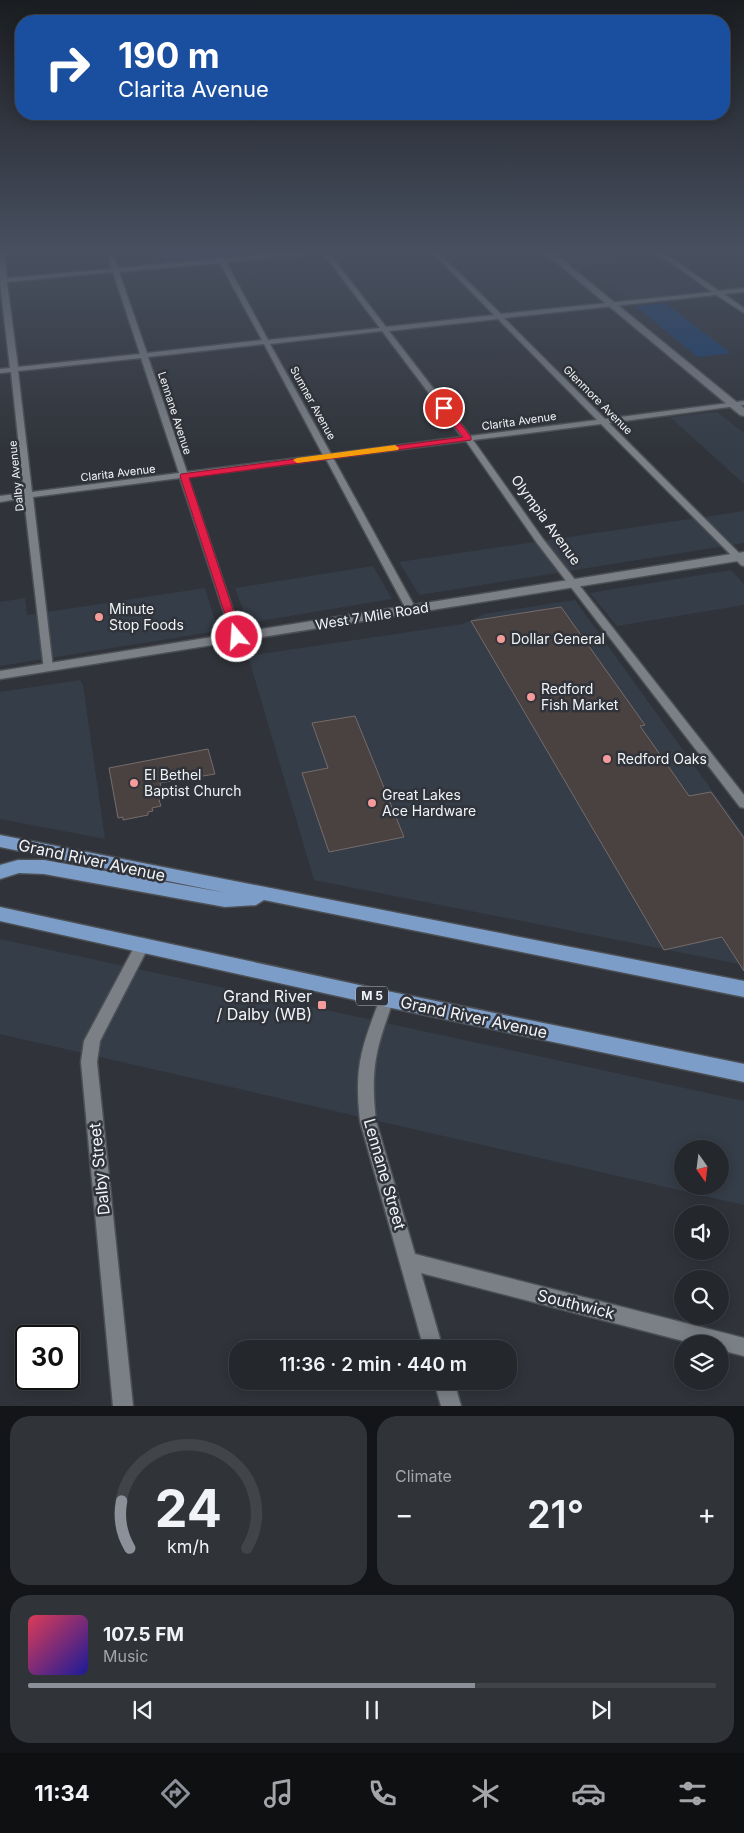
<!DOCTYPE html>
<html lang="en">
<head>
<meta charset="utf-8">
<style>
  :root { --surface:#24272c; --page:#303338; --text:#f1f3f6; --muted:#a3a5a9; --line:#414448; --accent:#8c9099 }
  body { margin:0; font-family:Inter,sans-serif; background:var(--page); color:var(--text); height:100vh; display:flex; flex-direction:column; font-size:19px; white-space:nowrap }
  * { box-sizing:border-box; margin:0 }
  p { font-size:16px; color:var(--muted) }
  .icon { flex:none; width:28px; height:28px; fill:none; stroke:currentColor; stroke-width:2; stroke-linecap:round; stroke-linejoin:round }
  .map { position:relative; height:1406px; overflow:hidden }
  .sheet { display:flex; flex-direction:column; gap:10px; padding:10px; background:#141518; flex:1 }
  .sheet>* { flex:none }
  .guide { position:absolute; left:15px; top:15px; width:715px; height:105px; border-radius:20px; box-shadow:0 2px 12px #0003,0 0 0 1px var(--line); background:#1a4fa0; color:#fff; overflow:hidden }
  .needle { width:32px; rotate:166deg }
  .tools { position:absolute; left:674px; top:1140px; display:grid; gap:10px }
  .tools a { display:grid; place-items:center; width:55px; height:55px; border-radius:50%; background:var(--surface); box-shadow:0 2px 12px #0003,0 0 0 1px var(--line); font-size:25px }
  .speed { position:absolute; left:15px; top:1325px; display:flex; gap:10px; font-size:25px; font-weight:700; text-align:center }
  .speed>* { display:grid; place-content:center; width:65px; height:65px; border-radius:50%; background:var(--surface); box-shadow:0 2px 12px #0003,0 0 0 1px var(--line); line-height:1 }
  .speed .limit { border:2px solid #111; border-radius:8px; background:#fff; color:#111 }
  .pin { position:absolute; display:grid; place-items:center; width:42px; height:42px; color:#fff; margin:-21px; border:2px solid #fff; border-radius:50%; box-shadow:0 1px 5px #0007 }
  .me { position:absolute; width:55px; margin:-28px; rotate:342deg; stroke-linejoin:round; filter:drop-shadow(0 0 4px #0008) }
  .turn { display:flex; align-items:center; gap:18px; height:105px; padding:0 20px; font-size:22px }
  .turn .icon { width:65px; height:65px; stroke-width:2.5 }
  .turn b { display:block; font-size:35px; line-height:42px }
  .big { font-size:38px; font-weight:600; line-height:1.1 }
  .sheet .widget { flex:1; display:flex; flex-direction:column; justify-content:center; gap:8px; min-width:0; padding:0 18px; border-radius:20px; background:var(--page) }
  .sheet .dial { align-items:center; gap:0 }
  .dial svg { height:130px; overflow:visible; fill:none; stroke:var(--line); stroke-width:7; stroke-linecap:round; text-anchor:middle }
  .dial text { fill:var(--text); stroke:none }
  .song { display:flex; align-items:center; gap:15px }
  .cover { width:60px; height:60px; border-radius:8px; background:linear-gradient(135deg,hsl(350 70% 55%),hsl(240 70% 35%)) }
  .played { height:5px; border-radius:2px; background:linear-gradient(90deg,var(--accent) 65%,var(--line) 65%) }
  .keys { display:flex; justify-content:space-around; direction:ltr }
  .heat { display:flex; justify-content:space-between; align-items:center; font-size:28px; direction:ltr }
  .sheet .tiles { flex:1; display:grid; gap:10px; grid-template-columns:1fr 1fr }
  .widget:last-child { grid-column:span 2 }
  .trip { position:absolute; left:229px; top:1340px; width:288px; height:50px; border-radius:20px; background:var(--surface); box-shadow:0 2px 12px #0003,0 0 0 1px var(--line); font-weight:600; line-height:50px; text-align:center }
  .tab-bar { display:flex; height:80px; justify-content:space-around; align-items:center; background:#0e1012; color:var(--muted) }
  .tab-bar .icon { width:35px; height:35px }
  .tab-bar .current { color:var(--accent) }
  .tab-bar b { font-size:22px; color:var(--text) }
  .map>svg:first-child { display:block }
  .built { fill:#353d48; fill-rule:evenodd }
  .green { fill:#193f70 }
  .building { fill:#4a4141; stroke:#756c6b }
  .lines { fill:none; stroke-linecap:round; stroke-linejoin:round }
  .street-casing { stroke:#4c5054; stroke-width:3 }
  .secondary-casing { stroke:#4c5054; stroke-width:3 }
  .primary-casing { stroke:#4c5054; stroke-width:3 }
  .street { fill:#7b8086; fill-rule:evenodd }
  .secondary { fill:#7b8086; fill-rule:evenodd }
  .primary { fill:#7d9dc9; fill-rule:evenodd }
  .route { fill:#e11d48; stroke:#92132f }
  .slow { fill:#f59e0b }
  .poi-dot { fill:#f59b99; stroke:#30343a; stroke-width:2 }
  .labels { text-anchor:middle; stroke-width:5; stroke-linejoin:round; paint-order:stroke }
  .far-street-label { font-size:11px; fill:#f1f4f7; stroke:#30343a }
  .shield { fill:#30343a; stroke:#b7babe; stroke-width:1 }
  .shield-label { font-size:12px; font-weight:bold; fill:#f1f4f7 }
  .street-label { font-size:14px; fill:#f1f4f7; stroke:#30343a }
  .poi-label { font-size:14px; fill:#f1f4f7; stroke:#30343a; text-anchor:start }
  .near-street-label { font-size:16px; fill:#f1f4f7; stroke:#30343a }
  .near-poi-label { font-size:16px; fill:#f1f4f7; stroke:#30343a; text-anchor:end }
</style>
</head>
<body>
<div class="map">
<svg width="744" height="1406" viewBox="0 0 744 1406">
  <rect width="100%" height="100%" fill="#30343a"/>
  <!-- built -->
  <g class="built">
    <polygon points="561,253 605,253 618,263 577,267"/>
    <polygon points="680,272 705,291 628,301 602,281"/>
    <polygon points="717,412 744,433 744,484 670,417"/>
    <polygon points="744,511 744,543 419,595 399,562"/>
    <polygon points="373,566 392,599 248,623 235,588"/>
    <polygon points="731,570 744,584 744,605 617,626 590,593"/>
    <polygon points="205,588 218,631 0,666 0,602 25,598 27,615"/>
    <polygon points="575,600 744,835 744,965 314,880 248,656 463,624 484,614"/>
    <polygon points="80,680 83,685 105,839 0,819 0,692"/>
    <path d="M0,939l744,162v104l-744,-171zM682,1149h38v37h-38z"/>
  </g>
  <!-- green -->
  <g class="green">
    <polygon points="163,253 267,253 167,262"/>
    <polygon points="664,303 665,303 731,353 698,357 635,306"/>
  </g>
  <!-- building -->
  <g class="building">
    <polygon points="561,607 645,725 640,726 689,796 711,792 744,838 744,971 722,937 664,950 471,621"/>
    <polygon points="355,716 404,837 329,852 302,773 328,768 312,723"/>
    <polygon points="208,749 215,774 160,783 164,800 159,800 161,806 152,808 153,811 148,812 148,815 123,820 123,817 118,818 109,768"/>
  </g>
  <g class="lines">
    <!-- street casing -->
    <g class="street-casing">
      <g id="street">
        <path d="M0,253h4l3,25 105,-9 -5,-16h6l5,15 167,-15h22l-3,2 -78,7 42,78 112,-12 -57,-75h6l57,74 108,-12 -61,-62h6l62,61 211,-22 -55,-39h7l55,38 25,-3v4l-20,2 20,14v5l-28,-18 -212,23 101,101 139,-18v4l-135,18 135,135v8l-3,-1 -140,-141 -128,16 70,99 201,256v13l-4,-1 -203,-264 -71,-102 -133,17 83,151 -5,3 -5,-3 -80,-150 -138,18 54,160 -5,3 -5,-3 -52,-159 -147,19 20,171 -1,2h-8l-20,-172 -24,4v-6l24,-3 -13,-121 -11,1v-4l10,-1 -10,-85zM220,263l42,77 -115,13 -28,-81zM113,272l27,82 -122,13 -11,-85zM498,319l99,101 -127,16 -81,-105zM382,331l80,106 -131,17 -61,-110zM264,344l59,111 -136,17 -39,-115zM141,358l38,115 -147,19 -14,-121z"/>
        <polygon points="143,938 148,940 150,944 100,1041 97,1062 133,1406 113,1406 81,1062 84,1041 138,940"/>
        <path d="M387,993l5,2 2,4c-18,49 -24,69 -18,122l39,133 329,84v18l-24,-6v-6h-25l-274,-71 22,76h-19l-64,-228c-6,-53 1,-73 20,-122l2,-4z"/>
        <polygon points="434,1381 454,1381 461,1406 441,1406"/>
      </g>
    </g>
    <!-- secondary casing -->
    <g class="secondary-casing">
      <g id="secondary">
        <polygon points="545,253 554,253 744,408 744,416 740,415"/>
        <polygon points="744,552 744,560 0,679 0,671"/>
      </g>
    </g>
    <!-- primary casing -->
    <g class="primary-casing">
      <g id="primary">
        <polygon points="0,835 744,981 744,997 264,900 256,905 225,907 44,874 19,873 0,879 0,865 18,860 44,860 227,893 0,847"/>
        <polygon points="0,907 387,991 744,1064 744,1082 387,1007 0,921"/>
      </g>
    </g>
    <!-- street -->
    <use href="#street" class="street"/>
    <!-- secondary -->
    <use href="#secondary" class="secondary"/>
    <!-- primary -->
    <use href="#primary" class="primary"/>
  </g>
  <!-- sky -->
  <linearGradient id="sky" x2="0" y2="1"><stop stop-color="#1a1d20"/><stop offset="0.56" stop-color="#485060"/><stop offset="1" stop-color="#485060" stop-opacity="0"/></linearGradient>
  <rect width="744" height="450" fill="url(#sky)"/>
  <!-- route -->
  <polygon class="route" points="442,406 447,406 471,437 471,440 189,478 242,637 240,639 233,639 180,476 181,474 463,437 440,408"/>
  <!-- slow -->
  <polygon class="slow" points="395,445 399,448 398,450 297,463 293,460 297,458"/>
  <!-- markers -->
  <g class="poi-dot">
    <circle cx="99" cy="617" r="5"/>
    <circle cx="501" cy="639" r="5"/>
    <circle cx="531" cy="697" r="5"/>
    <circle cx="607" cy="759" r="5"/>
    <circle cx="134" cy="783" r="5"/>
    <circle cx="372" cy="803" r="5"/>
    <rect x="317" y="1000" width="10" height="10" rx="2.5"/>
  </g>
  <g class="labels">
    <!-- far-street labels -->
    <g class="far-street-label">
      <text transform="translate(598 400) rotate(45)" y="4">Glenmore Avenue</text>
      <text transform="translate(313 403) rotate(61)" y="4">Sumner Avenue</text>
      <text transform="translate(175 413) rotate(72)" y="4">Lennane Avenue</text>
      <text transform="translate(519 421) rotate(-8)" y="4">Clarita Avenue</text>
      <text transform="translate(118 473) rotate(-7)" y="4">Clarita Avenue</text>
      <text transform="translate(16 476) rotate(-96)" y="4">Dalby Avenue</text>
    </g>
    <!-- shield labels -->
    <rect class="shield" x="356" y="986.5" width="32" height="19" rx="4"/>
    <g class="shield-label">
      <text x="372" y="1000">M 5</text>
    </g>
    <!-- street labels -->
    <g class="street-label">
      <text transform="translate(546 520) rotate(54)" y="5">Olympia Avenue</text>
      <text transform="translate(372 616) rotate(-9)" y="5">West 7 Mile Road</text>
    </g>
    <!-- poi labels -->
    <g class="poi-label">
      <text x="109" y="614">Minute<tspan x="109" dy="16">Stop Foods</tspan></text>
      <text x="511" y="644">Dollar General</text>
      <text x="541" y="694">Redford<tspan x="541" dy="16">Fish Market</tspan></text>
      <text x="617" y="764">Redford Oaks</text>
      <text x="144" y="780">El Bethel<tspan x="144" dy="16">Baptist Church</tspan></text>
      <text x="382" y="800">Great Lakes<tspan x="382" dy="16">Ace Hardware</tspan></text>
    </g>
    <!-- near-street labels -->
    <g class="near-street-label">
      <text transform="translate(92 860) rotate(12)" y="6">Grand River Avenue</text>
      <text transform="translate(474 1017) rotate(12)" y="6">Grand River Avenue</text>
      <text transform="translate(99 1169) rotate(-96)" y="6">Dalby Street</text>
      <text transform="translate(385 1174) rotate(74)" y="6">Lennane Street</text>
      <text transform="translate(576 1304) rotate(14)" y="6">Southwick</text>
    </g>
    <!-- near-poi labels -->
    <g class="near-poi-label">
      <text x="312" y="1002">Grand River<tspan x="312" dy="18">/ Dalby (WB)</tspan></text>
    </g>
  </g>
</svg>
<div class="tools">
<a><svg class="needle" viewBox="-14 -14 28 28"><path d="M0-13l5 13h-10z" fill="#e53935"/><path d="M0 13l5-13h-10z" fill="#a3a5a9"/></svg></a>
<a><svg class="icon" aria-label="sound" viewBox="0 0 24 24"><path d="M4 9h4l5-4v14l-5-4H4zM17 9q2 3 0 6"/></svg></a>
<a><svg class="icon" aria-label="search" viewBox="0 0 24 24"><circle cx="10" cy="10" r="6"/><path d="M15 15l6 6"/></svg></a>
<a><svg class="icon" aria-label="layers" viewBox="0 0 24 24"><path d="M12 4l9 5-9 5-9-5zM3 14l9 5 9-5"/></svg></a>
</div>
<div class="speed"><div class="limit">30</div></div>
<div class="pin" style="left:444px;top:408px;background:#d93025"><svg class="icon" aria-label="arrive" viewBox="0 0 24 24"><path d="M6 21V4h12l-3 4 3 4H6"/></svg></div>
<svg class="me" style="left:237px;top:637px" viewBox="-20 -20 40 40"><circle r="17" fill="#e11d48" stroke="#fff" stroke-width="3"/><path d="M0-11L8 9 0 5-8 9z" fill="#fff"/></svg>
<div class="trip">11:36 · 2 min · 440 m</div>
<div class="guide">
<div class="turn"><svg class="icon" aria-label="right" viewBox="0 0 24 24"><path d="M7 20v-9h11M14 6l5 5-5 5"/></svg><div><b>190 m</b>Clarita Avenue</div></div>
</div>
</div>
<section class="sheet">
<div class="tiles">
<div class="widget dial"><svg viewBox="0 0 100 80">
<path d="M14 69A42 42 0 1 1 86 69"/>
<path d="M14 69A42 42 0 0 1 9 40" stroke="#8c9099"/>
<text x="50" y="56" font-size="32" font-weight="700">24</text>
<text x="50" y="72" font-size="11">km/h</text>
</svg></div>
<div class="widget"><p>Climate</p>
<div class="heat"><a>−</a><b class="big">21°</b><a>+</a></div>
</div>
<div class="widget">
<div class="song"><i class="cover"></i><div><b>107.5 FM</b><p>Music</p></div></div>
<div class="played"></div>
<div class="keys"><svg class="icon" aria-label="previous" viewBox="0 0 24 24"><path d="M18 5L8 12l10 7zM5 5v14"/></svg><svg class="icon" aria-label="pause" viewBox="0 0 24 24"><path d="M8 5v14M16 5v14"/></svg><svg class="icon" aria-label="next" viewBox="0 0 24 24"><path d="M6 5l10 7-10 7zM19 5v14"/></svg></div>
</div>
</div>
</section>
<nav class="tab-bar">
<b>11:34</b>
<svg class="icon current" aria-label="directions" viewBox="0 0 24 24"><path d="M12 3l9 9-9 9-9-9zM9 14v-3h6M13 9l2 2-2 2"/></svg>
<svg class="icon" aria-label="music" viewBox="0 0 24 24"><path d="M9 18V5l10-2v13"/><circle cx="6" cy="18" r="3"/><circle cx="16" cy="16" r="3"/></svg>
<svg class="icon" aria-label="phone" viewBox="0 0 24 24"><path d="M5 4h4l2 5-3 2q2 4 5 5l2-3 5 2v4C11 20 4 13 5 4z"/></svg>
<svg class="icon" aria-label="climate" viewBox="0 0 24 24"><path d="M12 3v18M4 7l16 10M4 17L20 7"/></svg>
<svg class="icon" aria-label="car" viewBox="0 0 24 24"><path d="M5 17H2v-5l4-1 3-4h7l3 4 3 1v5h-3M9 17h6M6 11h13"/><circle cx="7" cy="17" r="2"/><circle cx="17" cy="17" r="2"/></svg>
<svg class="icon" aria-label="filters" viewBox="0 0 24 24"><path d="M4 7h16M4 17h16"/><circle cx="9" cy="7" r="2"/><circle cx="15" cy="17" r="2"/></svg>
</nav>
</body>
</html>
